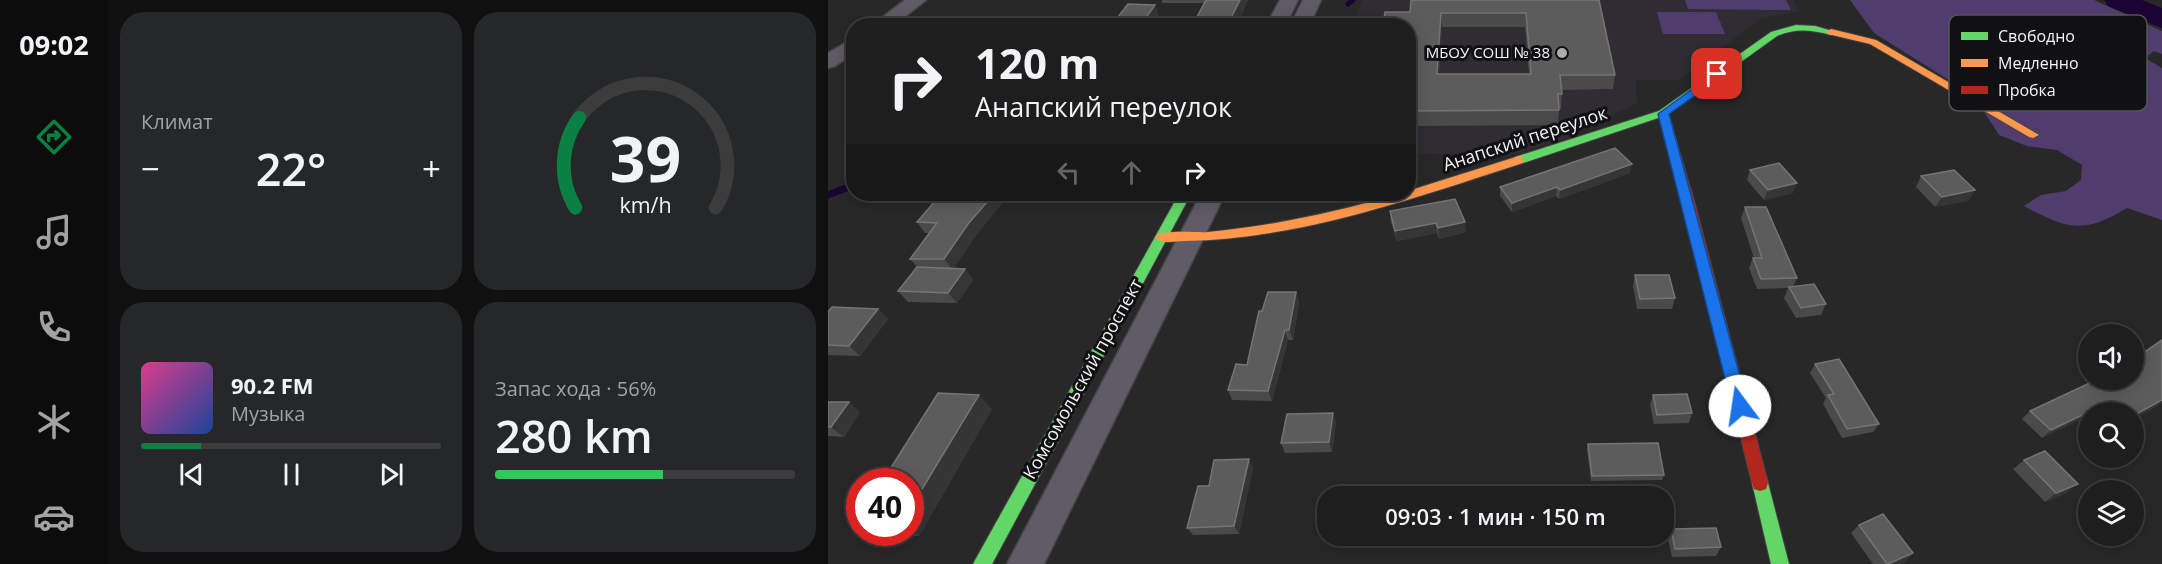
<!DOCTYPE html>
<html lang="ru">
<head>
<meta charset="utf-8">
<style>
  :root { --surface:#1e1e1f; --page:#262728; --text:#f1f3f6; --muted:#a1a2a4; --line:#3c3c3d; --accent:#0b8043 }
  body { margin:0; font-family:"Open Sans",sans-serif; background:var(--page); color:var(--text); height:100vh; display:flex; flex-direction:column; font-size:22px; white-space:nowrap }
  * { box-sizing:border-box; margin:0 }
  p { font-size:20px; color:var(--muted) }
  .icon { flex:none; width:33px; height:33px; fill:none; stroke:currentColor; stroke-width:2; stroke-linecap:round; stroke-linejoin:round }
  .map { position:relative; flex:1; overflow:hidden }
  .sheet { display:flex; flex-direction:column; gap:12px; padding:12px; background:#101011; width:720px }
  .sheet>* { flex:none }
  .top-card { position:absolute; left:18px; top:18px; width:570px; height:183px; border-radius:24px; box-shadow:0 3px 15px #0003,0 0 0 2px var(--line); background:#1e1e1f; color:var(--text); overflow:hidden }
  .tools { position:absolute; left:1250px; top:324px; display:grid; gap:12px }
  .tools a { display:grid; place-items:center; width:66px; height:66px; border-radius:50%; background:var(--surface); box-shadow:0 3px 15px #0003,0 0 0 2px var(--line); font-size:30px }
  .speed { position:absolute; left:18px; top:468px; display:flex; gap:12px; font-size:30px; font-weight:700; text-align:center }
  .speed>* { display:grid; place-content:center; width:78px; height:78px; border-radius:50%; background:var(--surface); box-shadow:0 3px 15px #0003,0 0 0 2px var(--line); line-height:1 }
  .speed .limit { border:9px solid #d22; background:#fff; color:#111 }
  .pin { position:absolute; display:grid; place-items:center; width:51px; height:51px; color:#fff; margin:-26px; border-radius:12px; box-shadow:0 3px 9px #0006 }
  .me { position:absolute; width:66px; margin:-33px; rotate:346deg; stroke-linejoin:round; filter:drop-shadow(0 0 4px #0008) }
  .turn { display:flex; align-items:center; gap:21px; height:126px; padding:0 30px; font-size:27px }
  .turn .icon { width:78px; height:78px; stroke-width:2.5 }
  .turn b { display:block; font-size:42px; line-height:51px }
  .lanes { display:flex; align-items:center; height:57px; padding:0 30px; background:#0003; justify-content:center; gap:30px; direction:ltr }
  .lanes .off { opacity:.35 }
  .big { font-size:45px; font-weight:600; line-height:1.1 }
  .sheet .tile { flex:1; display:flex; flex-direction:column; justify-content:center; gap:9px; min-width:0; padding:0 21px; border-radius:24px; background:var(--page) }
  .sheet .dial { align-items:center; gap:0 }
  .dial svg { height:156px; overflow:visible; fill:none; stroke:var(--line); stroke-width:7; stroke-linecap:round; text-anchor:middle }
  .dial text { fill:var(--text); stroke:none }
  .song { display:flex; align-items:center; gap:18px }
  .cover { width:72px; height:72px; border-radius:9px; background:linear-gradient(135deg,hsl(330 70% 55%),hsl(220 70% 35%)) }
  .played { height:6px; border-radius:3px; background:linear-gradient(90deg,var(--accent) 20%,var(--line) 20%) }
  .keys { display:flex; justify-content:space-around; direction:ltr }
  .heat { display:flex; justify-content:space-between; align-items:center; font-size:33px; direction:ltr }
  .charge { height:9px; border-radius:4px; background:linear-gradient(90deg,#34c759 56%,var(--line) 0) }
  .sheet .tiles { flex:1; display:grid; gap:12px; grid-template-columns:repeat(2,1fr) }
  .trip { position:absolute; left:489px; top:486px; width:357px; height:60px; border-radius:24px; background:var(--surface); box-shadow:0 3px 15px #0003,0 0 0 2px var(--line); font-weight:600; line-height:60px; text-align:center }
  main { display:flex; flex:1; min-height:0 }
  .tabs { display:flex; flex-direction:column; width:108px; justify-content:space-around; align-items:center; background:#0c0c0c; color:var(--muted) }
  .tabs .icon { width:42px; height:42px }
  .tabs .current { color:var(--accent) }
  .tabs b { font-size:27px; color:var(--text) }
  .map>svg:first-child { display:block }
  .built { fill:#2f2c34 }
  .green { fill:#513d6d }
  .lines { fill:none; stroke-linecap:round; stroke-linejoin:round }
  .stream-far1 { stroke:#1b0433; stroke-width:5 }
  .stream { stroke:#1b0433; stroke-width:7 }
  .river { fill:#1b0433; fill-rule:evenodd }
  .street-casing { stroke:#454446; stroke-width:3 }
  .fast-casing { stroke:#454446; stroke-width:2 }
  .slow-casing { stroke:#454446; stroke-width:2 }
  .jam-casing { stroke:#454446; stroke-width:2 }
  .street { fill:#605c67; fill-rule:evenodd }
  .fast { fill:#63d668; fill-rule:evenodd }
  .slow { fill:#ff974d; fill-rule:evenodd }
  .jam { fill:#b3261e; fill-rule:evenodd }
  .wall { fill:#4a4a4b; fill-rule:evenodd }
  .shaded-wall { fill:#353536 }
  .building { fill:#5c5c5d; stroke:#747475; stroke-width:1.5; fill-rule:evenodd }
  .route { fill:#1a73e8; stroke:#114b97; stroke-width:1.5 }
  .poi-dot { fill:#adacae; stroke:#111012; stroke-width:2 }
  .labels { text-anchor:middle; stroke-width:6; stroke-linejoin:round; paint-order:stroke }
  .far-poi-label { font-size:15px; fill:#f4f3f5; stroke:#111012; text-anchor:end }
  .street-label { font-size:18px; fill:#f4f3f5; stroke:#111012 }
  .key { fill:#111012; stroke:#555456; stroke-width:1.5 }
  .key-label { font-size:16px; fill:#f4f3f5 }
</style>
</head>
<body>
<main>
<nav class="tabs">
<b>09:02</b>
<svg class="icon current" aria-label="directions" viewBox="0 0 24 24"><path d="M12 3l9 9-9 9-9-9zM9 14v-3h6M13 9l2 2-2 2"/></svg>
<svg class="icon" aria-label="music" viewBox="0 0 24 24"><path d="M9 18V5l10-2v13"/><circle cx="6" cy="18" r="3"/><circle cx="16" cy="16" r="3"/></svg>
<svg class="icon" aria-label="phone" viewBox="0 0 24 24"><path d="M5 4h4l2 5-3 2q2 4 5 5l2-3 5 2v4C11 20 4 13 5 4z"/></svg>
<svg class="icon" aria-label="climate" viewBox="0 0 24 24"><path d="M12 3v18M4 7l16 10M4 17L20 7"/></svg>
<svg class="icon" aria-label="car" viewBox="0 0 24 24"><path d="M5 17H2v-5l4-1 3-4h7l3 4 3 1v5h-3M9 17h6M6 11h13"/><circle cx="7" cy="17" r="2"/><circle cx="17" cy="17" r="2"/></svg>
</nav>
<section class="sheet">
<div class="tiles">
<div class="tile"><p>Климат</p>
<div class="heat"><a>−</a><b class="big">22°</b><a>+</a></div>
</div>
<div class="tile dial"><svg viewBox="0 0 100 80">
<path d="M14 69A42 42 0 1 1 86 69"/>
<path d="M14 69A42 42 0 0 1 16 23" stroke="#0b8043"/>
<text x="50" y="56" font-size="32" font-weight="700">39</text>
<text x="50" y="72" font-size="11">km/h</text>
</svg></div>
<div class="tile">
<div class="song"><i class="cover"></i><div><b>90.2 FM</b><p>Музыка</p></div></div>
<div class="played"></div>
<div class="keys"><svg class="icon" aria-label="previous" viewBox="0 0 24 24"><path d="M18 5L8 12l10 7zM5 5v14"/></svg><svg class="icon" aria-label="pause" viewBox="0 0 24 24"><path d="M8 5v14M16 5v14"/></svg><svg class="icon" aria-label="next" viewBox="0 0 24 24"><path d="M6 5l10 7-10 7zM19 5v14"/></svg></div>
</div>
<div class="tile"><p>Запас хода · 56%</p><b class="big">280 km</b><div class="charge"></div></div>
</div>
</section>
<div class="map">
<svg width="1334" height="564" viewBox="0 0 1334 564">
  <rect width="100%" height="100%" fill="#282829"/>
  <!-- built -->
  <polygon class="built" points="534,0 965,0 971,11 934,18 852,80 808,80 809,103 734,140 686,154 581,154 580,26 523,26"/>
  <!-- green -->
  <g class="green">
    <polygon points="857,0 958,0 963,10 860,9"/>
    <path d="M1022,0h244l68,31v23l-8,-3 -9,7 17,10v152l-35,-12c-44,27 -60,21 -103,-2l17,-11 25,-4 15,-11 1,-15 -25,-15 -30,-4 -28,-11 -25,-39 -100,-63z"/>
    <polygon points="829,12 888,12 897,34 835,34"/>
  </g>
  <g class="lines">
    <!-- stream-far1 -->
    <polyline class="stream-far1" points="520,4 525,0"/>
    <!-- stream -->
    <polyline class="stream" points="0,195 26,185"/>
    <!-- river -->
    <polygon class="river" points="1276,0 1314,0 1334,8 1334,28 1280,6"/>
    <!-- street casing -->
    <g class="street-casing">
      <g id="street">
        <polygon points="77,0 98,0 65,26 43,26"/>
        <polygon points="452,0 470,0 457,26 438,26"/>
        <polygon points="475,0 493,0 481,26 462,26"/>
        <polygon points="26,38 26,53 7,66 0,68 0,53"/>
        <polygon points="373,194 397,194 216,564 179,564"/>
      </g>
    </g>
    <!-- fast casing -->
    <g class="fast-casing">
      <g id="fast">
        <path d="M968,25l19,1 21,6 -5,3c-20,-5 -35,-7 -54,1l-110,79 -144,48h-8l-2,-3 2,-3 144,-46 112,-79z"/>
        <polygon points="351,194 363,194 164,564 145,564"/>
        <polygon points="932,475 938,477 940,483 961,564 943,564 924,483 926,477"/>
      </g>
    </g>
    <!-- slow casing -->
    <g class="slow-casing">
      <g id="slow">
        <polygon points="1003,29 1048,40 1211,135 1205,138 1201,137 1042,44 1000,34 998,32"/>
        <path d="M691,156l4,1v6c-109,35 -222,76 -338,78 -10,0 -24,4 -30,-4 7,-8 41,-4 53,-5 65,-6 128,-20 191,-38h9v-3z"/>
      </g>
    </g>
    <!-- jam casing -->
    <g class="jam-casing">
      <polygon id="jam" points="835,110 840,113 867,204 940,483 938,489 932,491 926,489 924,483 855,204 830,113"/>
    </g>
    <!-- street -->
    <use href="#street" class="street"/>
    <!-- fast -->
    <use href="#fast" class="fast"/>
    <!-- slow -->
    <use href="#slow" class="slow"/>
    <!-- jam -->
    <use href="#jam" class="jam"/>
  </g>
  <!-- wall -->
  <g class="wall">
    <polygon points="334,0 420,0 416,9 416,11 376,3 334,3"/>
    <path d="M771,0l16,75 -2,14 -51,1 -1,19h-2l-1,16 -150,1v-100l2,-14zM614,27h83l4,47h-90z"/>
    <polygon points="922,170 965,193 936,200 919,180"/>
    <polygon points="802,173 731,199 728,196 684,212 672,196 672,187"/>
    <polygon points="1093,176 1147,190 1140,201 1107,207 1088,187"/>
    <polygon points="113,194 176,194 179,197 148,235 125,269 137,269 145,280 129,303 80,302 70,291 89,267 82,259 101,233 97,233 89,222"/>
    <polygon points="627,199 638,232 611,239 609,233 569,241 563,222 562,211"/>
    <polygon points="917,207 969,278 965,287 998,304 993,315 968,318 956,298 960,288 929,289 921,268 925,258 926,258 913,218"/>
    <polygon points="807,275 847,298 844,309 809,309 805,286"/>
    <polygon points="468,292 471,302 465,340 460,340 444,401 404,400 400,390 419,365 434,311"/>
    <polygon points="50,309 60,319 32,356 0,355 0,312"/>
    <polygon points="987,364 1051,424 1045,432 1014,438 995,404 998,398 982,373"/>
    <polygon points="1305,380 1329,406 1305,419 1305,412 1260,412 1214,438 1194,419 1202,411"/>
    <polygon points="825,395 864,413 861,423 826,424 822,405"/>
    <polygon points="0,402 32,412 16,437 0,436"/>
    <polygon points="164,409 91,536 46,534 44,532 82,532 82,482"/>
    <polygon points="505,413 508,423 504,452 457,453 453,443"/>
    <polygon points="760,444 836,475 834,480 763,481 759,449"/>
    <polygon points="1196,460 1238,493 1217,502 1185,469"/>
    <polygon points="425,467 411,534 365,535 359,528 381,486"/>
    <polygon points="1031,525 1085,553 1076,562 1071,564 1045,564 1023,533"/>
    <polygon points="843,529 893,547 888,556 844,557 840,538"/>
  </g>
  <!-- shaded-wall -->
  <g class="shaded-wall">
    <polygon points="411,0 420,0 416,9 416,11 409,26 399,26"/>
    <polygon points="327,5 332,18 326,26 312,26"/>
    <polygon points="613,13 614,27 610,89 609,74"/>
    <polygon points="804,164 802,173 731,199 732,190"/>
    <polygon points="969,183 965,193 936,200 940,190"/>
    <polygon points="729,187 728,196 684,212 684,203"/>
    <polygon points="1147,190 1140,201 1107,207 1114,197"/>
    <polygon points="166,194 176,194 179,197 148,235 125,270 116,259 140,224"/>
    <polygon points="637,222 638,232 611,239 610,228"/>
    <polygon points="608,223 609,233 569,241 567,231"/>
    <polygon points="137,269 145,280 129,303 120,293"/>
    <polygon points="468,292 471,302 465,340 461,330"/>
    <polygon points="50,309 60,319 32,356 21,346"/>
    <polygon points="457,330 460,340 444,401 440,391"/>
    <polygon points="151,395 164,409 91,536 82,530 82,509"/>
    <polygon points="1334,400 1334,402 1329,406 1305,419 1305,416"/>
    <polygon points="21,402 32,412 16,437 3,427"/>
    <polygon points="1275,405 1266,412 1260,412 1260,416 1214,438 1223,430"/>
    <polygon points="505,413 508,423 504,452 501,442"/>
    <polygon points="421,459 425,467 411,534 406,526"/>
    <polygon points="1250,484 1238,493 1217,502 1228,493"/>
    <polygon points="1085,553 1076,562 1071,564 1060,564"/>
  </g>
  <!-- building -->
  <g class="building">
    <polygon points="378,0 412,0 399,26 364,26"/>
    <path d="M583,0h188l16,75h-55l2,19h-4l1,16 -151,1v-85h-25l2,-14h25zM613,13h85l5,61h-94z"/>
    <polygon points="300,4 327,5 312,26 283,26"/>
    <polygon points="148,22 182,23 179,26 145,26"/>
    <polygon points="787,148 804,164 732,190 729,187 684,203 672,187"/>
    <polygon points="951,163 969,183 940,190 922,170"/>
    <polygon points="1126,170 1147,190 1114,197 1093,176"/>
    <polygon points="113,194 166,194 140,224 116,259 82,259 109,223 89,222"/>
    <polygon points="627,199 637,222 610,228 608,223 567,231 562,211"/>
    <polygon points="917,207 938,207 969,278 933,279 925,258 934,258"/>
    <polygon points="89,267 137,269 120,293 70,291"/>
    <polygon points="807,275 841,275 847,298 812,299"/>
    <polygon points="986,284 998,304 973,308 961,287"/>
    <polygon points="440,292 468,292 461,330 457,330 440,391 400,390 408,364 419,365 431,311 434,311"/>
    <polygon points="4,307 50,309 21,346 0,345 0,312"/>
    <polygon points="1334,340 1334,400 1305,416 1305,412 1283,412 1275,405 1223,430 1202,411 1268,380 1305,380 1305,360"/>
    <polygon points="1011,359 1051,424 1019,429 1000,395 1006,394 987,364"/>
    <polygon points="110,393 151,395 82,509 82,482 54,482"/>
    <polygon points="859,394 864,413 829,415 825,395"/>
    <polygon points="0,402 21,402 3,427 0,427"/>
    <polygon points="505,413 501,442 453,443 459,414"/>
    <polygon points="830,443 836,475 764,476 760,444"/>
    <polygon points="1217,451 1250,484 1228,493 1196,460"/>
    <polygon points="421,459 406,526 359,528 370,486 381,486 386,460"/>
    <polygon points="1055,514 1085,553 1060,564 1059,564 1031,525"/>
    <polygon points="888,528 893,547 847,549 843,529"/>
  </g>
  <!-- route -->
  <polygon class="route" points="889,71 894,74 893,77 841,114 920,406 918,411 912,413 906,411 904,406 830,114"/>
  <!-- markers -->
  <circle class="poi-dot" cx="734" cy="53" r="6"/>
  <g class="labels">
    <!-- far-poi labels -->
    <g class="far-poi-label">
      <text x="722" y="58">МБОУ СОШ № 38</text>
    </g>
    <!-- street labels -->
    <g class="street-label">
      <text transform="translate(697 139) rotate(-18)" y="6">Анапский переулок</text>
      <text transform="translate(255 379) rotate(-61)" y="6">Комсомольский проспект</text>
    </g>
  </g>
  <!-- legend -->
  <rect x="1121" y="15" width="198" height="96" rx="9" class="key"/>
  <rect x="1133" y="32" width="27" height="8" fill="#63d668"/>
  <rect x="1133" y="59" width="27" height="8" fill="#ff974d"/>
  <rect x="1133" y="86" width="27" height="8" fill="#b3261e"/>
  <g class="key-label">
    <text x="1170" y="42">Свободно</text>
    <text x="1170" y="69">Медленно</text>
    <text x="1170" y="96">Пробка</text>
  </g>
</svg>
<div class="tools">
<a><svg class="icon" aria-label="sound" viewBox="0 0 24 24"><path d="M4 9h4l5-4v14l-5-4H4zM17 9q2 3 0 6"/></svg></a>
<a><svg class="icon" aria-label="search" viewBox="0 0 24 24"><circle cx="10" cy="10" r="6"/><path d="M15 15l6 6"/></svg></a>
<a><svg class="icon" aria-label="layers" viewBox="0 0 24 24"><path d="M12 4l9 5-9 5-9-5zM3 14l9 5 9-5"/></svg></a>
</div>
<div class="speed"><div class="limit">40</div></div>
<div class="pin" style="left:889px;top:74px;background:#d93025"><svg class="icon" aria-label="arrive" viewBox="0 0 24 24"><path d="M6 21V4h12l-3 4 3 4H6"/></svg></div>
<svg class="me" style="left:912px;top:406px" viewBox="-20 -20 40 40"><circle r="19" fill="#fff"/><path d="M0-13L10 11 0 6-10 11z" fill="#1a73e8"/></svg>
<div class="trip">09:03 · 1 мин · 150 m</div>
<div class="top-card">
<div class="turn"><svg class="icon" aria-label="right" viewBox="0 0 24 24"><path d="M7 20v-9h11M14 6l5 5-5 5"/></svg><div><b>120 m</b>Анапский переулок</div></div>
<div class="lanes"><svg class="icon off" aria-label="left" viewBox="0 0 24 24"><path d="M17 20v-9H6M10 6l-5 5 5 5"/></svg><svg class="icon off" aria-label="ahead" viewBox="0 0 24 24"><path d="M12 20V5M6 11l6-6 6 6"/></svg><svg class="icon" aria-label="right" viewBox="0 0 24 24"><path d="M7 20v-9h11M14 6l5 5-5 5"/></svg></div>
</div>
</div>
</main>
</body>
</html>
